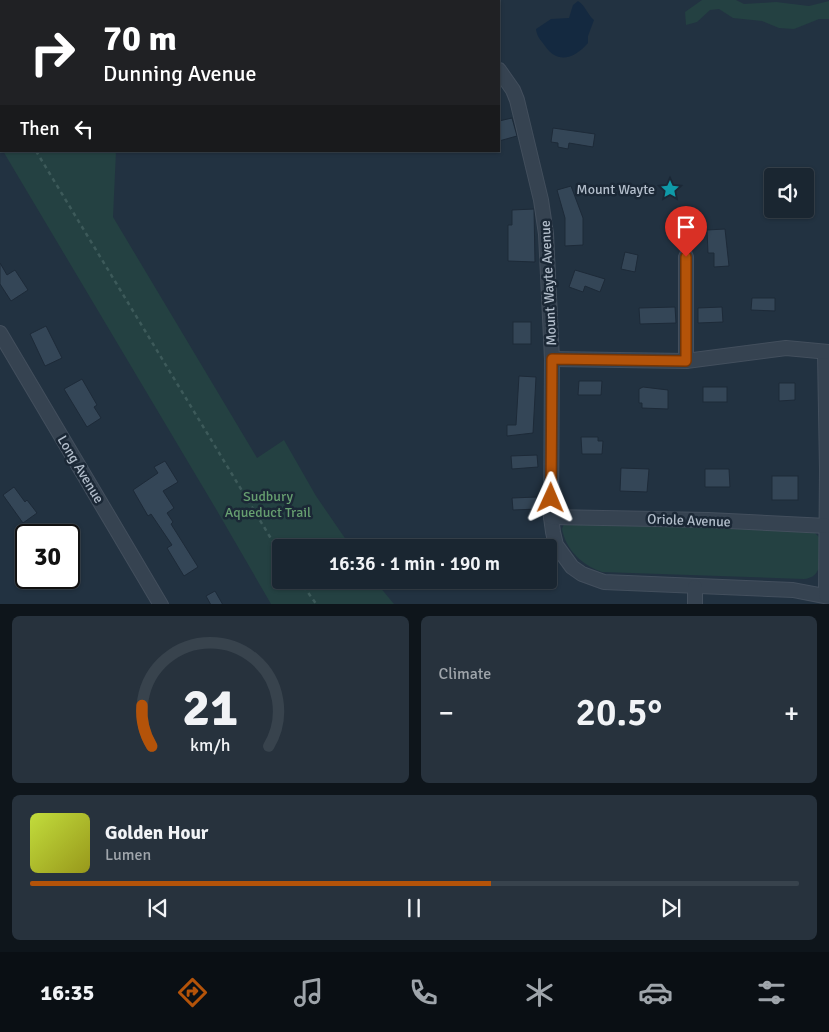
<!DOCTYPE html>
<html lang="en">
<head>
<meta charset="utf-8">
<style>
  :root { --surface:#1a2631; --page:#27323d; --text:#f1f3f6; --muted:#9fa5ab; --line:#38434d; --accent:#b45309 }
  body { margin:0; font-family:Signika,sans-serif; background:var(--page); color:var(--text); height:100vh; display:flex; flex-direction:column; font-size:19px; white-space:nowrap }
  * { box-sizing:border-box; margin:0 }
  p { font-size:16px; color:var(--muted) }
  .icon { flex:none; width:28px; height:28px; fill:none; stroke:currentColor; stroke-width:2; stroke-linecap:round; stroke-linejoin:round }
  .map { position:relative; height:604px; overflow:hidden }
  .panel { display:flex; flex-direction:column; gap:12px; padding:12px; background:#0e151b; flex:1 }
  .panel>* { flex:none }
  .guide { position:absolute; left:0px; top:0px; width:500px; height:152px; box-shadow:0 1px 4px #0004,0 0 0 1px var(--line); background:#202124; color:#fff; overflow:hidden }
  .fabs { position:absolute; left:764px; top:168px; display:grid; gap:10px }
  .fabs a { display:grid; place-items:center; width:50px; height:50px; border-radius:5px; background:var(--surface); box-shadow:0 1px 4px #0004,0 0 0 1px var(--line); font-size:25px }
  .speed { position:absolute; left:15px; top:524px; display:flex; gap:10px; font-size:25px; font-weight:700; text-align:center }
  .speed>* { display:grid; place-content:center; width:65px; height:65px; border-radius:50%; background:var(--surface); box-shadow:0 1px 4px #0004,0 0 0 1px var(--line); line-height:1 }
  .speed .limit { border:2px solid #111; border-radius:8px; background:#fff; color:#111 }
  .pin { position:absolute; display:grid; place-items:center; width:42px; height:42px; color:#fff; margin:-51px -21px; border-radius:50% 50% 50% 0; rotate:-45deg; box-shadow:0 0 5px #0007 }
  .pin .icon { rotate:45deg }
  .me { position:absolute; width:55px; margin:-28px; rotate:1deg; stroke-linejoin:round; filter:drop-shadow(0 0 4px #0008) }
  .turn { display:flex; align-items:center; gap:18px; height:105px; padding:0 20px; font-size:22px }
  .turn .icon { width:65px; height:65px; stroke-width:2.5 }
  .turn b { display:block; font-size:35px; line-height:42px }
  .then { display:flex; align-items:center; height:48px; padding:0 20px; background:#0003; gap:10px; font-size:19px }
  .big { font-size:38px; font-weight:600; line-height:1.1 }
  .panel .card { flex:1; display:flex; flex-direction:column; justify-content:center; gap:8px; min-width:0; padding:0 18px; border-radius:8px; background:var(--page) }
  .panel .dial { align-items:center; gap:0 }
  .dial svg { height:130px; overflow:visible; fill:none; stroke:var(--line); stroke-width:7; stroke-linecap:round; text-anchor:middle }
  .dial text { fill:var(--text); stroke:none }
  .song { display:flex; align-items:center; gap:15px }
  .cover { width:60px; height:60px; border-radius:8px; background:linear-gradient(135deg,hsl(70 70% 55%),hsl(60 70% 35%)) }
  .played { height:5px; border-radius:2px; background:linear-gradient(90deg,var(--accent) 60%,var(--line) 60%) }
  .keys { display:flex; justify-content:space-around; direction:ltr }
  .heat { display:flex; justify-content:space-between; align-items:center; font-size:28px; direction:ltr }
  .panel .tiles { flex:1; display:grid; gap:12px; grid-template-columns:1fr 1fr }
  .card:last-child { grid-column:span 2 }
  .trip { position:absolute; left:272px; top:539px; width:285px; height:50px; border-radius:5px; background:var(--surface); box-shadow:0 1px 4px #0004,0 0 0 1px var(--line); font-weight:600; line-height:50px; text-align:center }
  .menu { display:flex; height:80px; justify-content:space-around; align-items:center; background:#0a0f14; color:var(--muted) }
  .menu .icon { width:35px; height:35px }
  .menu .selected { color:var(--accent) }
  .menu b { font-size:22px; color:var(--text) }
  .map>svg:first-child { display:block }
  .green { fill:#244142 }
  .water { fill:#142940 }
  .building { fill:#344657; stroke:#1d2a38 }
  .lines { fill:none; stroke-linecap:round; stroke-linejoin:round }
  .minor-casing { stroke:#434f5d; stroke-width:16 }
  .path { stroke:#3d5a5a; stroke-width:2.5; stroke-dasharray:4 4; stroke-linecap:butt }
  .minor { stroke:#364351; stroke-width:14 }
  .route-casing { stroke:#753606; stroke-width:12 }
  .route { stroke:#b45309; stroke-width:9 }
  .labels { text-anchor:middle; stroke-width:5; stroke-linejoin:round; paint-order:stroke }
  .poi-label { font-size:14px; fill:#b3becb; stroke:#1b2836; text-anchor:end }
  .street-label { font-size:14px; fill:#b3becb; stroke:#1b2836 }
  .park-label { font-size:14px; fill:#679f70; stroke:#1b2836 }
</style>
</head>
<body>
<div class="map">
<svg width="829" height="605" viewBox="0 0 829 605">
  <rect width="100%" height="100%" fill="#223241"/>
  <!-- green -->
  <g class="green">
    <polygon points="702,0 736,0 744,4 776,2 809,6 829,1 829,19 819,19 794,29 779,28 762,21 733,18 719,9 710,10 697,22 686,25 685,12"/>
    <polygon points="3,151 116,151 113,217 257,458 284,440 316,496 351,547 281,548 281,580 374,580 394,604 271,604 216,509"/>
    <path d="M569,521l243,9 7,7 1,4c0,16 4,36 -16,38l-202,-7c-20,-7 -36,-22 -40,-43l2,-5z"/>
  </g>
  <!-- water -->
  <g class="water">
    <polygon points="44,0 464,0 46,1"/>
    <path d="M578,1c8,5 9,13 16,19l-6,16v7c-13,15 -30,22 -43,3 -5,-7 -8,-9 -9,-17l15,-10 18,-1 4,-13z"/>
  </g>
  <!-- building -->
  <g class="building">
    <polygon points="512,118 517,136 499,141 499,121"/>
    <polygon points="553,128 595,134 593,147 569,143 568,149 558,147 558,143 551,142"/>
    <polygon points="571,186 583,218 583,245 565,246 565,218 557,190"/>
    <polygon points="534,209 535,262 508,261 508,225 512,225 512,210"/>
    <polygon points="725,229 729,266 714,267 714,253 708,253 707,230"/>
    <polygon points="625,252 638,255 635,272 621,269"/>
    <polygon points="0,263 7,275 15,270 28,290 11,301 0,284"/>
    <polygon points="575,270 605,279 600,292 585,286 583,292 569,287"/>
    <polygon points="752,298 775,298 775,311 751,310"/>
    <polygon points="675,307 676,323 640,324 639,308"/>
    <polygon points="722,307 723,322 698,323 698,308"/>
    <rect x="513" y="322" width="18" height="22"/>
    <polygon points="46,326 62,358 45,366 30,334"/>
    <polygon points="519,376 536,377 533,433 507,436 507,425 516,425"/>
    <polygon points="82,379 97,405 94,407 101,418 87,427 64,389"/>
    <polygon points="579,381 602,381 601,395 578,395"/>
    <polygon points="779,383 795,383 795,400 779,401"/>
    <polygon points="643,387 668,390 668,409 642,408 642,403 639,403 639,389"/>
    <rect x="703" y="387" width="24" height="15"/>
    <polygon points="581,437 598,437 598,441 603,441 602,454 582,454"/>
    <polygon points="537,455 538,467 512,469 511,456"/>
    <polygon points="165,461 178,482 163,491 174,508 167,513 173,522 171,524 198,567 184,576 167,548 172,545 151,514 148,516 133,490 158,473 154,467"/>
    <polygon points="621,468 649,469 647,492 620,491"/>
    <polygon points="705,469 729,469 730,487 705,487"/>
    <rect x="772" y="476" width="26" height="24"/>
    <polygon points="14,487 25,502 27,500 37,513 23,523 3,495"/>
    <polygon points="537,497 538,509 513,510 512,498"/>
    <polygon points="215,591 223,605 211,605 206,596"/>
  </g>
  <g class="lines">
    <!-- minor casing -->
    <g class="minor-casing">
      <g id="minor">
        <polyline points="499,70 513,90 517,100 541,200 546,234 552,359 551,517 553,532 556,545 572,567 582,574 604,582 793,590 829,597"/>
        <polyline points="686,257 686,361"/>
        <polyline points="0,333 161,605"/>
        <polyline points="825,353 827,470 826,595"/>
        <polyline points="552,359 686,361 786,348 829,352"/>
        <polyline points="551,517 708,520 827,526"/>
        <polyline points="695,587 695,605"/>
      </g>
    </g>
    <!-- path -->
    <g class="path">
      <polyline points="0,92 1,94"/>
      <polyline points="36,151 281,555"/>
      <polyline points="299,580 317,605"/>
    </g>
    <!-- minor -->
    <use href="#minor" class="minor"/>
  </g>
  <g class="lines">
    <!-- route casing -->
    <g class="route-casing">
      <polyline id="route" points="551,498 552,359 686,361 686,257"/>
    </g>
    <!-- route -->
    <use href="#route" class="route"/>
  </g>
  <!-- icons -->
  <defs>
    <g id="sight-bare" transform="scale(1.5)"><path d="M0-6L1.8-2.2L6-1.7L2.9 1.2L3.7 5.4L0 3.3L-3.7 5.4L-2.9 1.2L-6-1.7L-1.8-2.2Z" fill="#0f9aa8" stroke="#1b2836" stroke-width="2.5" paint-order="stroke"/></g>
  </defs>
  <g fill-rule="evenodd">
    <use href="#sight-bare" x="670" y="189"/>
  </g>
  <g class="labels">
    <!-- poi labels -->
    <g class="poi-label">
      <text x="655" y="194">Mount Wayte</text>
    </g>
    <!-- street labels -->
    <g class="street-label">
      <text transform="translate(548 283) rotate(-93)" y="5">Mount Wayte Avenue</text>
      <text transform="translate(81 469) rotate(59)" y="5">Long Avenue</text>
      <text transform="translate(689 520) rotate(2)" y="5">Oriole Avenue</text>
    </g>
    <!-- park labels -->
    <g class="park-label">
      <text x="268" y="501">Sudbury<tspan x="268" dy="16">Aqueduct Trail</tspan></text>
    </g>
  </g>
</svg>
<div class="fabs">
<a><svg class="icon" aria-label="sound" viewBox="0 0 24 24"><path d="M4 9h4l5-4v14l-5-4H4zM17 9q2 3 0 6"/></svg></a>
</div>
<div class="speed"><div class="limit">30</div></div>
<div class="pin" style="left:686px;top:257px;background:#d93025"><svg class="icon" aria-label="arrive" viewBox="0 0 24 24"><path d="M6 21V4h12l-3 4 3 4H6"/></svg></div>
<svg class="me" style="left:551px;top:498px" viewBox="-20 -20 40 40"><path d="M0-17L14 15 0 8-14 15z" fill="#b45309" stroke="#fff" stroke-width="4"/></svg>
<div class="trip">16:36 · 1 min · 190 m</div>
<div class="guide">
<div class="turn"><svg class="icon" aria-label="right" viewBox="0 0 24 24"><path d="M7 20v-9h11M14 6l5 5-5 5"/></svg><div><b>70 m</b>Dunning Avenue</div></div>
<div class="then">Then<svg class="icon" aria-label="left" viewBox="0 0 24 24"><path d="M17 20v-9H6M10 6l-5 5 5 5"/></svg></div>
</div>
</div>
<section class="panel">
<div class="tiles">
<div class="card dial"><svg viewBox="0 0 100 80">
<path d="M14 69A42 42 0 1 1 86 69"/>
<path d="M14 69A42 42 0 0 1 8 44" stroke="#b45309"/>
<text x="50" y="56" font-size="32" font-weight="700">21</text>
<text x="50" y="72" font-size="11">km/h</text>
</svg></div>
<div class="card"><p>Climate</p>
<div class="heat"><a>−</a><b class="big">20.5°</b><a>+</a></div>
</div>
<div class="card">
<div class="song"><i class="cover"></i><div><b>Golden Hour</b><p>Lumen</p></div></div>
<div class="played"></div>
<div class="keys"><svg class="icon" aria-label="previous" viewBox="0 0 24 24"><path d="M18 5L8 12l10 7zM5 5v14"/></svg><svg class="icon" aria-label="pause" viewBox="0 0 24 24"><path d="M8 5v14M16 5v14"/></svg><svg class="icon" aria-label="next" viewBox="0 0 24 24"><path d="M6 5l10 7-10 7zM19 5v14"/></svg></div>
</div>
</div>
</section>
<nav class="menu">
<b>16:35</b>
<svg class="icon selected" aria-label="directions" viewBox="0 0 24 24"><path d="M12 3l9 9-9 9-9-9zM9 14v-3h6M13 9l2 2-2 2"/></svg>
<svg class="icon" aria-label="music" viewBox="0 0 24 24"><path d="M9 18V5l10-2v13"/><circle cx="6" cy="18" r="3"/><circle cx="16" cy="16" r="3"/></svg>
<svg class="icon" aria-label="phone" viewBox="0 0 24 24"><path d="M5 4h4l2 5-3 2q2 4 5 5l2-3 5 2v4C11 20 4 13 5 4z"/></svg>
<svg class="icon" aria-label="climate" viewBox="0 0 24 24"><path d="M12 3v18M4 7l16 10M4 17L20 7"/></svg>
<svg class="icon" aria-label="car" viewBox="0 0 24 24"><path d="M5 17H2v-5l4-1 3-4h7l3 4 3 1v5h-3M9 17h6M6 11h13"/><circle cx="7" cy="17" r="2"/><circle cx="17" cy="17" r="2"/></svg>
<svg class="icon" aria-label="filters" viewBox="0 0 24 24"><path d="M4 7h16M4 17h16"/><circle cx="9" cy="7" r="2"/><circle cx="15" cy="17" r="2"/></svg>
</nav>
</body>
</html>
